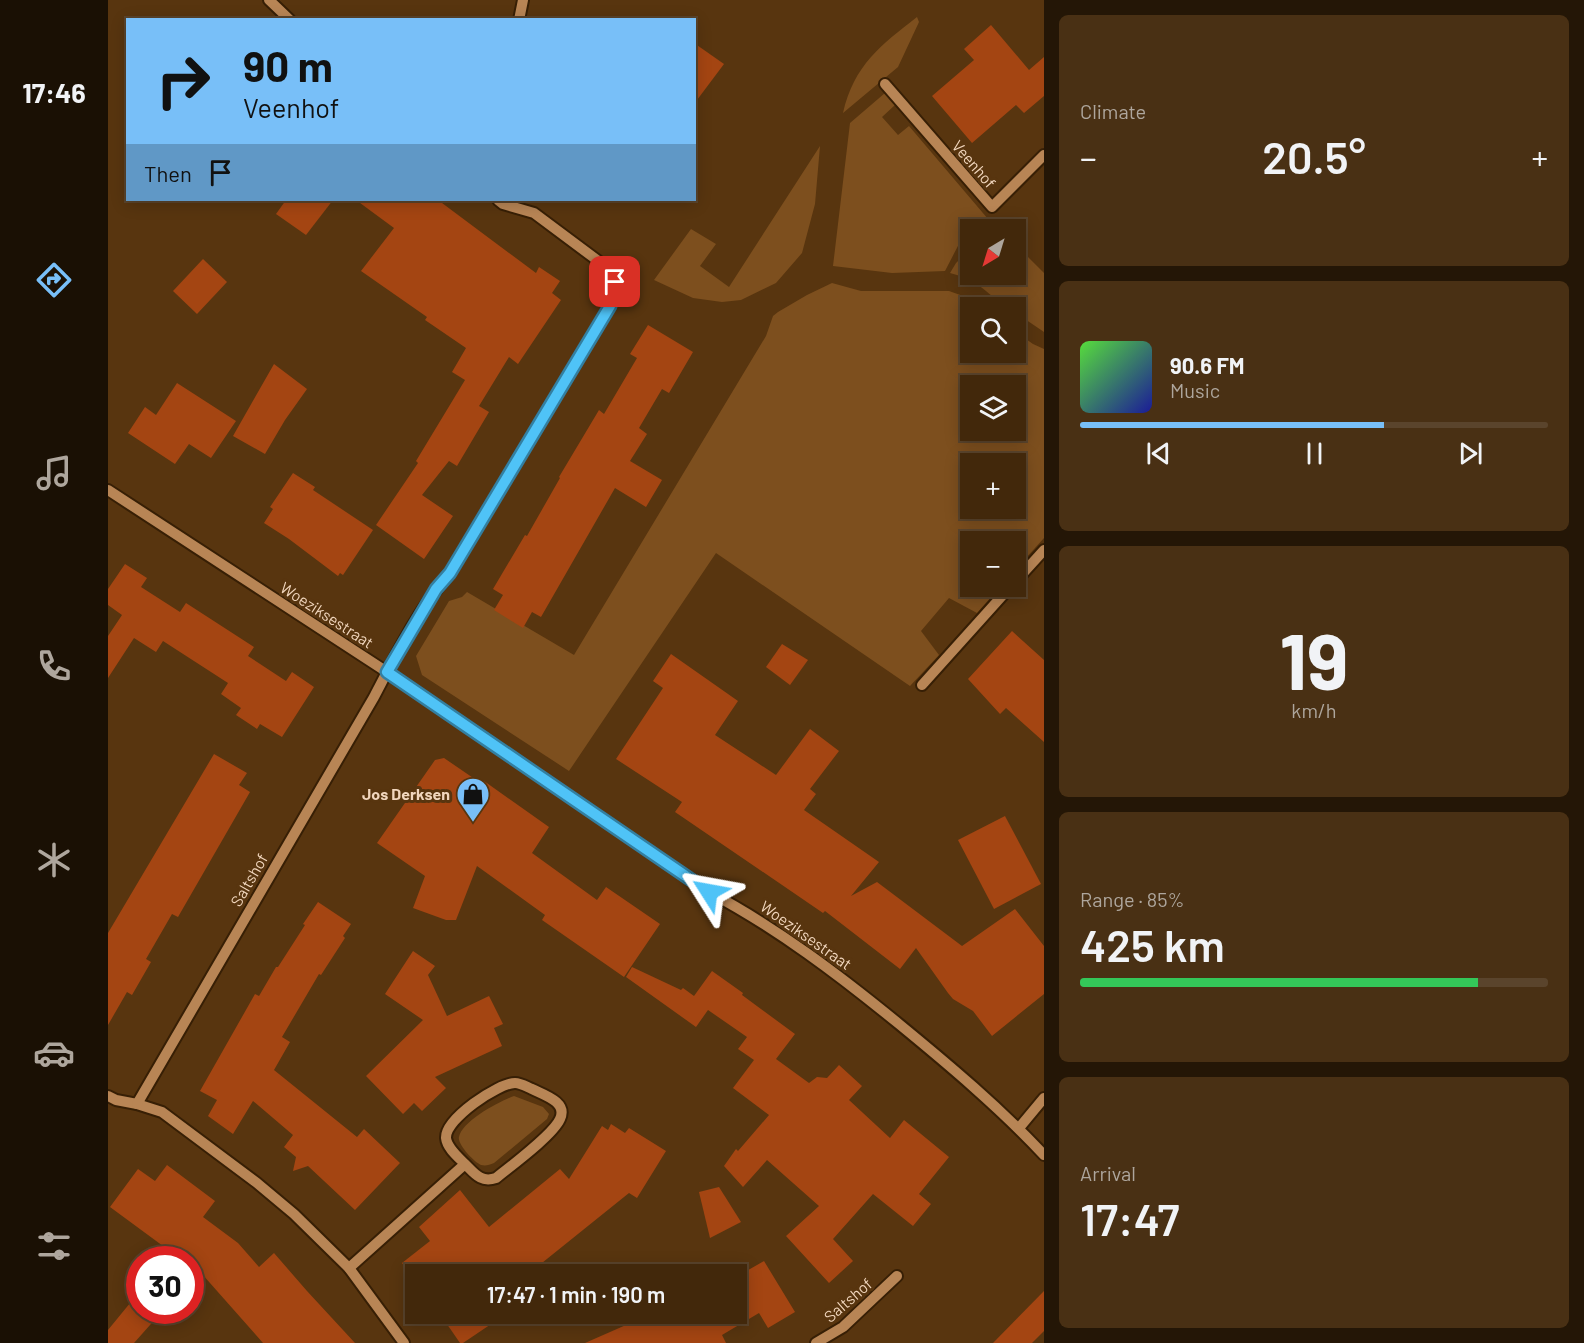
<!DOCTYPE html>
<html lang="en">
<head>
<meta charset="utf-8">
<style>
  :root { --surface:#42280b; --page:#493014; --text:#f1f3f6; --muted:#aea69d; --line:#5a442c; --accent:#78bff8 }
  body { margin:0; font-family:Barlow,sans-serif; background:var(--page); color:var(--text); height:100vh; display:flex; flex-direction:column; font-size:22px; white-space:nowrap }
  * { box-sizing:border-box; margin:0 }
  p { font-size:20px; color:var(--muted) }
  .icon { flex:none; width:33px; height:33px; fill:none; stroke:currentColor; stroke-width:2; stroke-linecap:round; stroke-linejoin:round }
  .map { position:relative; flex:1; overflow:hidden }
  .details { display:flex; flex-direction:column; gap:15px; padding:15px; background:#241606; width:540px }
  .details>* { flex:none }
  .banner { position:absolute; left:18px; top:18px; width:570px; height:183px; border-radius:0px; box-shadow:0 3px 15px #0003,0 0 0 2px var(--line); background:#78bff8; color:#111; overflow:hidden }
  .needle { width:39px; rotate:218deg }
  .controls { position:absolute; left:852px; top:219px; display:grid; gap:12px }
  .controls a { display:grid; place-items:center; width:66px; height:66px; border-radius:0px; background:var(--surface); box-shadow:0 3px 15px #0003,0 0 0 2px var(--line); font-size:30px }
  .speed { position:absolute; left:18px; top:1246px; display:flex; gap:12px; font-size:30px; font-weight:700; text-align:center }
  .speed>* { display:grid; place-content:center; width:78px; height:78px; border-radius:50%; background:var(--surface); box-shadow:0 3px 15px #0003,0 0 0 2px var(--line); line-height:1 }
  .speed .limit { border:9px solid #d22; background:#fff; color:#111 }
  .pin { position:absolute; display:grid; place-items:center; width:51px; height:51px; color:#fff; margin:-26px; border-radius:12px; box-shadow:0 3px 9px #0006 }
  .me { position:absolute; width:66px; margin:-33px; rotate:304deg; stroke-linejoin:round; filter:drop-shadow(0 0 4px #0008) }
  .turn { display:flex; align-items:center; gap:21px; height:126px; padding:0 18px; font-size:27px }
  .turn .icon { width:78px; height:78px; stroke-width:2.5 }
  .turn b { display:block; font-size:42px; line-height:51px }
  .then { display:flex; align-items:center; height:57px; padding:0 18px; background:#0003; gap:12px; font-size:22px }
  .big { font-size:45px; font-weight:600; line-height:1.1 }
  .details .card { flex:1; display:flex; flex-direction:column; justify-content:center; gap:9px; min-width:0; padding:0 21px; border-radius:9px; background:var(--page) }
  .details .dial { align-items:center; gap:0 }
  .dial b { font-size:78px; line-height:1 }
  .song { display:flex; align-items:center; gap:18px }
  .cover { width:72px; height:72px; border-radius:9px; background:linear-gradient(135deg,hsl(110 70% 55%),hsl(240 70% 35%)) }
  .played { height:6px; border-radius:3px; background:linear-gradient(90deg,var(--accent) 65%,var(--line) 65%) }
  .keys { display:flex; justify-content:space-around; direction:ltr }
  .heat { display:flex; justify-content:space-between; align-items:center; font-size:33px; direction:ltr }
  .charge { height:9px; border-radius:4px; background:linear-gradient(90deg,#34c759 85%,var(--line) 0) }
  .trip { position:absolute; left:297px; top:1264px; width:342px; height:60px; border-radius:0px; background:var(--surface); box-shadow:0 3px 15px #0003,0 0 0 2px var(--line); font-weight:600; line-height:60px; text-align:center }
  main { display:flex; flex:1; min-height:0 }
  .dock { display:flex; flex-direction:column; width:108px; justify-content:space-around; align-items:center; background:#1a1004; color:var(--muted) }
  .dock .icon { width:42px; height:42px }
  .dock .current { color:var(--accent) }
  .dock b { font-size:27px; color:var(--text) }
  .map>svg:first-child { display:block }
  .green { fill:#7d4f1e; fill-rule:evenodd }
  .building { fill:#a44512 }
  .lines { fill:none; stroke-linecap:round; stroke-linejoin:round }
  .minor-casing { stroke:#371f05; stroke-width:14 }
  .minor { stroke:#b88555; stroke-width:10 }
  .route-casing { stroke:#337fa1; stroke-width:15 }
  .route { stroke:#4fc3f7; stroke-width:10 }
  .labels { text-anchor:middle; stroke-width:6; stroke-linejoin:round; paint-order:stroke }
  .street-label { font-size:16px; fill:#f1d6bd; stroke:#58350f }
  .poi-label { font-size:16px; font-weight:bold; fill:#f1d6bd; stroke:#58350f; text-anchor:end }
</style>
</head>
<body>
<main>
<nav class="dock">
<b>17:46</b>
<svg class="icon current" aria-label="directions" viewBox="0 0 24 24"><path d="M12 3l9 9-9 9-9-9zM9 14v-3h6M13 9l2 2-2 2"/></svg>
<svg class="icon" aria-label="music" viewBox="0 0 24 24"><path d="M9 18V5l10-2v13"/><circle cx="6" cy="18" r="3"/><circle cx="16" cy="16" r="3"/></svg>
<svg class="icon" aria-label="phone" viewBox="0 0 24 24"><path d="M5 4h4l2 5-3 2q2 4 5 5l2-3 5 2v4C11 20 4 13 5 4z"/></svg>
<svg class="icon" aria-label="climate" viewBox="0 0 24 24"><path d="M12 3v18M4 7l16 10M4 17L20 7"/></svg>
<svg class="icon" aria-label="car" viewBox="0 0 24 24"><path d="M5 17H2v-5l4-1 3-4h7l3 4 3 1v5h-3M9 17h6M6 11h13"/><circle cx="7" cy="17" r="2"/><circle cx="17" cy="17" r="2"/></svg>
<svg class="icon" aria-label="filters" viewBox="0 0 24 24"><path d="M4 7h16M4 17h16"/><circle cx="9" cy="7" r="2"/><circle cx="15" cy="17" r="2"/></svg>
</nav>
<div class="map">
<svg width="936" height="1343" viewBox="0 0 936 1343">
  <rect width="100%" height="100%" fill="#58350f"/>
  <!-- green -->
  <g class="green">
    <path d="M809,17l2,5 -21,45 -55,46c11,-48 38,-68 74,-96z"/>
    <polygon points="777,93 787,105 774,117 790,135 801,126 880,219 867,229 862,230 862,233 852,242 837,271 784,273 725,266 742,123"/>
    <polygon points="712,146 707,204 694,253 668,283 633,300 614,302 585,298 546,280 583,229 608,244 592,266 621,287"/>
    <path d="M908,245l28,28v59l-28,-19v-5c-14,0 -27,-16 -38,-23 -9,-5 -19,-10 -28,-12l6,-10 14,-14v25h46z"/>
    <path d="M724,283l29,8h88l17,6 15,10 -11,1v44h46v-20l17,12 11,5v189l-28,31v-27h-46v44l30,1 -23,26 -28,-15 -28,33 18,24 -29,31 -194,-133 -147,218 -147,-96 -6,-19 33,-55 13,-4 5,-5 107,63 192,-319 7,-20 5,-4 29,-17zM862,386h46v44h-46zM862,464h46v44h-46z"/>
    <path d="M406,1096l29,11 6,7 -2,5 -53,44c-5,2 -8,3 -13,2 -7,-3 -24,-21 -22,-28 3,-16 41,-36 55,-41z"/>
  </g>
  <!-- building -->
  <g class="building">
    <polygon points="883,25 921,70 936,57 936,96 916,113 908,105 864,143 824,96 866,60 856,49"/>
    <polygon points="586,43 616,64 586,104"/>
    <polygon points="178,200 225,200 198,235 168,214"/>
    <polygon points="248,200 330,200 428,273 431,267 452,281 444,293 453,300 410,364 401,357 371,406 381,412 349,466 341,461 314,495 345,516 316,559 268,525 310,463 308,461 357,380 344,372 358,348 317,320 319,317 253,271 286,228"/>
    <polygon points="95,259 119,282 89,314 65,291"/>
    <polygon points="540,325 585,352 561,393 554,389 531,428 539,434 522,461 554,480 538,507 507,488 433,617 424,612 415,628 386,610 395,595 385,589 417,535 419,536 452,478 451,477 491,410 496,414 529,358 522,354"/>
    <polygon points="166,364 199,389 177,420 157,454 125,436"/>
    <polygon points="69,383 128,421 103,458 81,444 67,464 20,433 37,407 48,415"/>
    <polygon points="185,473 207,487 205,490 265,530 235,575 232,573 230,576 181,539 156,523 165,509 162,507"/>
    <polygon points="17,564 39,578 33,587 72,612 78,603 146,647 140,656 178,681 184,672 206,687 174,737 152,724 149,729 128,715 133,708 113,694 120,683 55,641 48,652 26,638 0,678 0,636 14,615 0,605 0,589"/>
    <polygon points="904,631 936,660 936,742 898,708 892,714 860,679"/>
    <polygon points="674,644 700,660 682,685 658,667"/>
    <polygon points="563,654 630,701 607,735 668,775 702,729 731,751 702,789 708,794 696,810 771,862 743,896 769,882 854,946 907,909 936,946 936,994 884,1036 865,1011 845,999 840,993 808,948 792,969 717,911 715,913 567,812 574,802 508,759 555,688 545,681"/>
    <polygon points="106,754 139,773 131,785 142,792 70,917 64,914 38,959 43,962 24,995 19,992 0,1025 0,933"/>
    <polygon points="336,758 374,784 376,781 441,827 424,853 489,900 498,887 552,924 516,977 434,920 437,915 369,866 348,920 338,920 305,908 317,876 269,843 327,760"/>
    <polygon points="897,816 933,884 886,909 850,840"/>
    <polygon points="210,902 243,924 235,936 237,938 213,975 211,974 174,1037 182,1042 166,1070 249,1137 256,1129 292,1163 247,1210 200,1166 185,1171 188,1157 176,1147 185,1135 145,1101 125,1134 100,1116 109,1100 92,1091 147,994 151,996 168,967 170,967 197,925 195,924"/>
    <polygon points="305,951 327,966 320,975 339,1016 381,996 395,1024 386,1028 394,1046 327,1077 338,1088 314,1111 306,1103 295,1114 258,1076 315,1020 277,994"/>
    <polygon points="524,967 573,990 575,988 586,996 604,971 635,993 634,995 687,1034 668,1059 701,1083 709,1077 719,1078 731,1065 754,1086 741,1100 782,1138 796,1120 841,1157 811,1194 823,1204 805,1226 765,1194 725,1239 745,1261 721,1283 678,1236 711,1206 659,1160 635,1187 616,1166 628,1149 630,1151 661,1115 625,1088 646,1060 630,1049 639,1037 600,1010 588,1027 518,977"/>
    <polygon points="503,1124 517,1133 521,1128 558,1151 529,1198 521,1193 419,1275 308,1275 308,1281 294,1263 322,1241 311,1227 352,1190 381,1227 452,1169 461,1179 494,1126 500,1130"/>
    <polygon points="59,1165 107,1201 95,1217 130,1243 151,1267 166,1253 199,1291 247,1343 155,1343 94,1274 82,1266 82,1260 74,1260 2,1207 30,1169 47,1181"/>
    <polygon points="611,1187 633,1222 602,1238 591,1192"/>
    <polygon points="656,1261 687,1312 660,1328 651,1313 614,1335 618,1343 477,1343 543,1314 628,1314 628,1277"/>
    <polygon points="936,1291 936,1331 924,1343 885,1343"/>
    <polygon points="27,1297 32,1300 32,1311 44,1311 50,1316 26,1343 0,1343 0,1330"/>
    <polygon points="332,1314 398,1314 355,1343 352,1343"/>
  </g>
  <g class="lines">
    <!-- minor casing -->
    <g class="minor-casing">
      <g id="minor">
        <polyline points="161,0 182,20"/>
        <polyline points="411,20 415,0"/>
        <polyline points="777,84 884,207 936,155"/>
        <path d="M0,490l279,182 322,220c68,36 130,83 190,132 50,41 101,84 145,131"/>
        <polyline points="908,581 936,550"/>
        <polyline points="814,685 903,586"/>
        <polyline points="0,1096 8,1100 29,1104 54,1112 149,1183 186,1214 241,1268 296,1343"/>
        <path d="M29,1104l237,-407c22,-42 45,-89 76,-124l160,-267 4,-12 1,-12 -8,-12 -10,-10 -63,-47 -31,-9 -5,-4"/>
        <polyline points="911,1128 936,1098"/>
        <path d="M241,1268l116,-104c10,10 16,19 31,14 16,-13 57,-43 64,-59 8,-17 -16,-24 -28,-30 -5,-2 -11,-6 -17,-6 -17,0 -70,36 -69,55 1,10 12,19 19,26"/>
        <polyline points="708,1343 735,1327 789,1276"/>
      </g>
    </g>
    <!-- minor -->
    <use href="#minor" class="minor"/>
  </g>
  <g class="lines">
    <!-- route casing -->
    <g class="route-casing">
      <polyline id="route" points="507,282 506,294 502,306 342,573 328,589 279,672 601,892"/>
    </g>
    <!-- route -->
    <use href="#route" class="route"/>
  </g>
  <!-- icons -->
  <defs>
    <g id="shop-pin" transform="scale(1.725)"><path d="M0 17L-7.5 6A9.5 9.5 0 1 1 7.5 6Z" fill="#78bff8" stroke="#58350f"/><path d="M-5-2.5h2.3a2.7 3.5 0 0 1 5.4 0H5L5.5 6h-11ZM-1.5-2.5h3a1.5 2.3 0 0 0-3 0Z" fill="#111"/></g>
  </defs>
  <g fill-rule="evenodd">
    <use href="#shop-pin" x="365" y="794"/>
  </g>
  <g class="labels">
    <!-- street labels -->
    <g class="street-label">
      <text transform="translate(866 164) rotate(49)" y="6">Veenhof</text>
      <text transform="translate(219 615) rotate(33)" y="6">Woeziksestraat</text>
      <text transform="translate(141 880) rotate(-60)" y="6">Saltshof</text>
      <text transform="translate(698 935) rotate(35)" y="6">Woeziksestraat</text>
      <text transform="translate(740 1300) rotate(-41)" y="6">Saltshof</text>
    </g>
    <!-- poi labels -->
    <g class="poi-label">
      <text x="342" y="800">Jos Derksen</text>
    </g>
  </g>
</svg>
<div class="controls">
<a><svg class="needle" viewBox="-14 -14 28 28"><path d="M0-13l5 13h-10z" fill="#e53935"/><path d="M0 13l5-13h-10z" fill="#aea69d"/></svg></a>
<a><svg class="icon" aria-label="search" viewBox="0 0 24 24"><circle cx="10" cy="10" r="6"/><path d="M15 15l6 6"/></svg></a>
<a><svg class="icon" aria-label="layers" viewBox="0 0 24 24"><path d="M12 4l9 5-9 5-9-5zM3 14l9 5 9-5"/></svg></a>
<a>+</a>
<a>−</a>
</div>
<div class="speed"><div class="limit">30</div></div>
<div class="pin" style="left:507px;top:282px;background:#d93025"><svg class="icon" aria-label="arrive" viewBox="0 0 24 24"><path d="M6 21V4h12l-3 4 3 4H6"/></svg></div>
<svg class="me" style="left:601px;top:892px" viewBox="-20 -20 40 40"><path d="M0-17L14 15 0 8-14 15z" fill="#4fc3f7" stroke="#fff" stroke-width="4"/></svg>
<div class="trip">17:47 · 1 min · 190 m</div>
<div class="banner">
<div class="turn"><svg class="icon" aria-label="right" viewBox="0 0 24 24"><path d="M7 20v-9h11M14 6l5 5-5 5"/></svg><div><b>90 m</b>Veenhof</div></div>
<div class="then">Then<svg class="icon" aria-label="arrive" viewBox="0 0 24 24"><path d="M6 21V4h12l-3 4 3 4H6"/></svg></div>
</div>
</div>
<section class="details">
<div class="card"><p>Climate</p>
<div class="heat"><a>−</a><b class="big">20.5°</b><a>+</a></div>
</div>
<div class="card">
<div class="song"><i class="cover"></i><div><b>90.6 FM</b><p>Music</p></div></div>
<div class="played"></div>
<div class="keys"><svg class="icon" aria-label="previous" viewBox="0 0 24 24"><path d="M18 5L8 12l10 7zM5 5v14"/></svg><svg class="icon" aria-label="pause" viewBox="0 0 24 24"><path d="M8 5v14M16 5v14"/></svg><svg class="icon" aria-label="next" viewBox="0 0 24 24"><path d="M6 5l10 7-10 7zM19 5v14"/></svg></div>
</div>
<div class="card dial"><b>19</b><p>km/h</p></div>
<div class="card"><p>Range · 85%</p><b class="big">425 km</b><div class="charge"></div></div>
<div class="card"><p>Arrival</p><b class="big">17:47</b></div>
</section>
</main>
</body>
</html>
